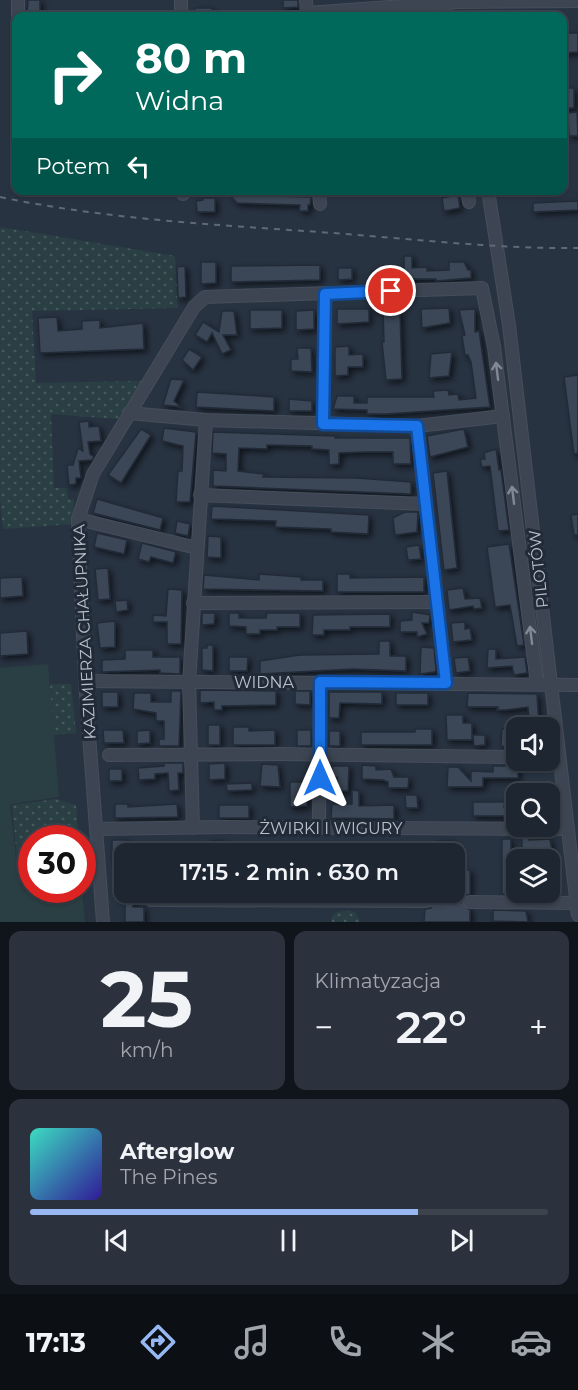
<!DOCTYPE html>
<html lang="pl">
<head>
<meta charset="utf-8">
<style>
  :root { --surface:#1e2632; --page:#2b323e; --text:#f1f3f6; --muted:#a1a5ac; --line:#3c434d; --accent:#97b8f3 }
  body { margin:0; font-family:Montserrat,sans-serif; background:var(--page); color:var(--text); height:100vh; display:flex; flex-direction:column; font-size:22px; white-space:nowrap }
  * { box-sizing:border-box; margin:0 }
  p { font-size:20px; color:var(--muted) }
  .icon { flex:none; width:33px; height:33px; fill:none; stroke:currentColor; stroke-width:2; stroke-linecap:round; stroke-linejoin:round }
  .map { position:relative; height:922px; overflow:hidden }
  .side { display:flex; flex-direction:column; gap:9px; padding:9px; background:#10151c; flex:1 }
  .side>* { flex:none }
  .banner { position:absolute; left:12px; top:12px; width:555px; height:183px; border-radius:12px; box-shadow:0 2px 4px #0004,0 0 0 2px var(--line); background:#00695c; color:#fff; overflow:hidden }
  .tools { position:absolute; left:506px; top:717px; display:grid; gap:12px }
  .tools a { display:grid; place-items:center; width:54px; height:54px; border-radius:12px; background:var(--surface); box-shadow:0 2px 4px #0004,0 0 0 2px var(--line); font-size:30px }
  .speed { position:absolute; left:18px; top:825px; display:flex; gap:12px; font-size:30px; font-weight:700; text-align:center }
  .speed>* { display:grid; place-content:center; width:78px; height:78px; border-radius:50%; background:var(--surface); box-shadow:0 2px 4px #0004,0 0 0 2px var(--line); line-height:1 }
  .speed .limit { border:9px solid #d22; background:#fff; color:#111 }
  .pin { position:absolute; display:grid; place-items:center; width:51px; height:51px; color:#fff; margin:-26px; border:3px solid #fff; border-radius:50%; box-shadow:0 2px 6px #0007 }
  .me { position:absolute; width:66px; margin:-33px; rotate:0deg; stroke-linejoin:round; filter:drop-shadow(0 0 4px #0008) }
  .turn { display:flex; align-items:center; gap:21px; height:126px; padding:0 24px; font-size:27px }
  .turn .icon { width:78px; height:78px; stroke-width:2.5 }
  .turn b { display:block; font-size:42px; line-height:51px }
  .then { display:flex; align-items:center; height:57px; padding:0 24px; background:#0003; gap:12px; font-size:22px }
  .big { font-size:45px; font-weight:600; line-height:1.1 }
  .side .tile { flex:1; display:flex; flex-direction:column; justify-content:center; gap:9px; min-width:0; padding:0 21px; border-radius:12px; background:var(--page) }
  .side .dial { align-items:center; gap:0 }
  .dial b { font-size:78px; line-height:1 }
  .song { display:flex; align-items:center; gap:18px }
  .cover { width:72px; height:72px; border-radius:9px; background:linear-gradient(135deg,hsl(170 70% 55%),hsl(250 70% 35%)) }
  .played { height:6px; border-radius:3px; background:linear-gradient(90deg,var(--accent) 75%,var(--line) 75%) }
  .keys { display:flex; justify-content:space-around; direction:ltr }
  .heat { display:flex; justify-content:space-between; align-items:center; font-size:33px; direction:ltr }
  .side .tiles { flex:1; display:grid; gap:9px; grid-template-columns:1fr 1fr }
  .tile:last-child { grid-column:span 2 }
  .trip { position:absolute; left:114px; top:843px; width:351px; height:60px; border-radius:12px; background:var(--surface); box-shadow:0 2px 4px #0004,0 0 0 2px var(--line); font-weight:600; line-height:60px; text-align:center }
  .dock { display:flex; height:96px; justify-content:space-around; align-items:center; background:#0c0f14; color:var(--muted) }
  .dock .icon { width:42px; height:42px }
  .dock .active { color:var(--accent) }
  .dock b { font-size:27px; color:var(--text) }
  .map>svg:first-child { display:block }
  .green { fill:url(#green-dots) }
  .pitch { fill:#2a3f43 }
  .building { fill:#3b4757; stroke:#232c39; stroke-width:1.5; filter:url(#shadow) }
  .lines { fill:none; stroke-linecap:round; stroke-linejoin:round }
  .minor-tunnel { stroke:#3e4857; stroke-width:12; stroke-dasharray:12 6; stroke-linecap:butt }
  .minor-casing { stroke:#464e5b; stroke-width:14 }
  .minor { stroke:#3d4552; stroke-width:12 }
  .rail { stroke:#5f6978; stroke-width:2; stroke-dasharray:6 6; stroke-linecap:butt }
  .oneway { stroke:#828995 }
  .route-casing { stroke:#114b97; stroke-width:15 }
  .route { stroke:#1a73e8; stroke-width:10 }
  .labels { text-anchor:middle; stroke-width:6; stroke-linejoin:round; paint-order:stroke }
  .street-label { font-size:16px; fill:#bac0cb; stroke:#212a37 }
</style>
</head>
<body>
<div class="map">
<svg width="578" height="922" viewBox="0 0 578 922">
  <defs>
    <pattern id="green-dots" width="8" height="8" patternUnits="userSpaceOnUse" patternTransform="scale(1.5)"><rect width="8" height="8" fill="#2a3f43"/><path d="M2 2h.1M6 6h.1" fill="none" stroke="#47595d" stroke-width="1.8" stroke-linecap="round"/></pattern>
    <filter id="shadow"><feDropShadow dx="3" dy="3" stdDeviation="3" flood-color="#0009"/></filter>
  </defs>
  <rect width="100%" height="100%" fill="#283342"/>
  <!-- green -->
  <g class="green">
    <polygon points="0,227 175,256 178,308 32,311 36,383 142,381 117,419 51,414 54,488 67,488 68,499 74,500 72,524 3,529 0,499"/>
    <polygon points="50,684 71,684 76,733 53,735"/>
    <polygon points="56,799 76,805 78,838 32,838 31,858 17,858 12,805"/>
    <polygon points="348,910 356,913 360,922 332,922 331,918 335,913"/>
  </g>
  <!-- pitch -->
  <polygon class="pitch" points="48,664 59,797 10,804 16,858 31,859 32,890 82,890 85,922 0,922 0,668"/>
  <!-- building -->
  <g class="building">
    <polygon points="28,0 40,0 40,16 27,16"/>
    <polygon points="283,0 298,0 298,7 283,8"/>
    <rect x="195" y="8" width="17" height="8"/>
    <polygon points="562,33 578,33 578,52 562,53"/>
    <rect x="564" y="88" width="10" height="20"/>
    <polygon points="577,112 578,136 569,136 568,113"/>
    <polygon points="230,195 311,197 310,205 308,205 308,211 299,211 300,205 237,203"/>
    <polygon points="458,195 460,208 444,211 442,198"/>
    <polygon points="203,198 215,198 215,212 197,212 196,201 203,200"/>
    <polygon points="578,201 578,210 533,212 533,203"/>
    <polygon points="404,256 412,256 412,268 427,267 427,271 449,270 449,262 464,262 468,270 471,270 471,278 436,281 436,279 412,279 412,282 404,282 404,279 373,281 372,271 404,271"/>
    <polygon points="201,262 216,262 216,283 201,284"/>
    <polygon points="320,265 320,280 231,282 231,266"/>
    <polygon points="185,266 186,297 178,298 177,267"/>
    <polygon points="338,268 352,268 352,279 338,280"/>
    <polygon points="449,308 450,323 422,328 421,309"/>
    <polygon points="337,309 369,309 369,322 337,324"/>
    <polygon points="475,309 475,332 479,331 490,407 386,414 367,414 367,410 333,409 337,396 354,396 354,403 367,403 367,397 434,397 433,391 448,390 449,395 458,394 459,400 476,398 471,362 468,355 465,355 462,336 465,335 459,310"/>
    <polygon points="250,310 282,310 282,328 250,329"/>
    <polygon points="314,310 314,329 296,330 296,311"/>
    <polygon points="383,310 400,312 402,379 386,380 382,342 384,342"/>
    <polygon points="222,311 234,311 237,335 223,335 231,350 222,354 212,333 207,342 195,335 203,322 219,332"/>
    <polygon points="57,317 58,331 82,329 82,321 100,320 100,328 143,323 144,349 40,353 38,318"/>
    <polygon points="349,346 349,355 363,354 363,367 348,367 348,375 335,376 335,347"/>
    <polygon points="297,348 311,348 312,372 291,371 291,359 298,359"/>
    <polygon points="189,349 202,357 193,370 182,360"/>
    <polygon points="452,352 449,376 429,378 431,354"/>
    <polygon points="578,375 578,453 574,454 564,377"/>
    <polygon points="171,379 184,380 174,401 181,407 163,405"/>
    <polygon points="197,392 274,397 274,411 196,407"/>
    <polygon points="289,399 312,401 312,411 289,411"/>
    <polygon points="89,421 89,427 99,426 101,441 88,442 90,454 94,457 92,460 79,461 81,478 76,478 76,484 69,485 67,465 73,465 78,448 83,451 79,422"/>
    <polygon points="164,428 196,432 190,502 176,502 178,471 182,471 183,446 162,441"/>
    <polygon points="141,429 151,435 121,483 108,475"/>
    <polygon points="464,429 468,447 430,457 427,436"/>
    <polygon points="213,432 335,436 335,438 410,438 411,464 393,464 393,452 364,452 339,453 339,464 329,465 329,450 312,449 312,446 267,445 267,449 239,448 238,471 264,474 263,477 356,478 411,482 411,494 213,486 213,470 226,471 226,454 212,453"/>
    <polygon points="496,449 499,470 501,470 509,530 498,531 490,466 482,467 480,459 485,459 484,453"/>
    <polygon points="447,471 457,568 444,570 433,473"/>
    <polygon points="97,499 163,518 160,530 93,513"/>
    <polygon points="212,506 369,515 368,534 331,532 331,529 275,527 276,521 211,519"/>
    <polygon points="405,512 418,512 417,532 395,535 393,518"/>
    <polygon points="578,514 578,535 574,535 571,515"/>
    <polygon points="177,521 190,524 188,536 175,533"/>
    <polygon points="97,533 127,540 124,554 94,547"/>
    <polygon points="208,536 221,537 221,558 207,557"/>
    <polygon points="142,543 176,552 173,563 151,557 149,562 138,559"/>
    <polygon points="509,544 524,645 517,646 510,605 495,607 487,547"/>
    <polygon points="419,545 421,559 408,560 406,547"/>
    <polygon points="108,568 110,599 98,600 95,569"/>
    <polygon points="259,574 301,577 301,580 323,580 323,591 203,589 204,575 259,580"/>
    <polygon points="337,574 350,574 350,578 424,577 424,592 337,592"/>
    <polygon points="22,577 23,596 0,598 0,578"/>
    <polygon points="463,588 465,599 480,598 482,608 474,609 473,606 449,610 447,590"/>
    <polygon points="168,589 182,590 181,644 167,644 167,622 153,622 153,615 166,616"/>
    <polygon points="127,600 128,610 116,612 115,601"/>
    <polygon points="412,612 430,615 429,623 422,623 427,634 417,637 417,632 400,632 400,621 412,620"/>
    <polygon points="202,613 215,613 214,624 202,625"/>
    <polygon points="229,613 239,613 239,618 266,618 267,613 300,613 300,627 277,627 277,630 260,630 260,634 246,634 246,627 229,626"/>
    <polygon points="390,614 390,627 350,627 350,630 324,630 324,635 312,635 313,615"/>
    <polygon points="115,621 115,647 100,648 97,623"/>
    <polygon points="465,622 465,629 470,628 472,640 453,642 451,623"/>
    <polygon points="27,631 28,654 0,656 0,633"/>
    <polygon points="379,641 390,641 390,656 406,656 406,671 352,669 260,674 260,661 300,655 379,654"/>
    <polygon points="207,645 213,645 213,671 202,670 202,648 207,648"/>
    <polygon points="421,647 434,648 436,671 434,672 420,674"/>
    <polygon points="488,649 496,649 496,659 525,657 527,673 514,675 512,666 487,668"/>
    <polygon points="125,650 153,650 153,657 180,657 180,674 160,673 160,670 102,672 102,660 125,659"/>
    <polygon points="229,657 248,657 247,671 229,671"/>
    <polygon points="468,657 470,671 456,673 454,658"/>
    <polygon points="200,690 276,691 276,705 222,706 222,710 214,710 214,702 200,703"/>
    <polygon points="171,691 181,691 179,746 159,746 159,739 164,739 164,721 156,721 156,713 133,709 134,693 151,693 151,702 171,702"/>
    <polygon points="295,691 310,691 310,705 295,704"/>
    <rect x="102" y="692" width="16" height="15"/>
    <polygon points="329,692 382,692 382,704 340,703 339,718 329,718"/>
    <rect x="396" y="693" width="32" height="12"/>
    <polygon points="468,693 537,694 539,728 530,728 528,707 506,710 497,710 498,707 467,707"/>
    <polygon points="446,715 463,715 463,723 472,723 472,740 447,740"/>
    <rect x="208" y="725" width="12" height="20"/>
    <polygon points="233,727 249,727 249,731 275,730 275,745 233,745"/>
    <polygon points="415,729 432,729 432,745 361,745 361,732 415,732"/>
    <polygon points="502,729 516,729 516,747 501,746"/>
    <polygon points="103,730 123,730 124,743 104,743"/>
    <polygon points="150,730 150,743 137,744 137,731"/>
    <rect x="297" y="730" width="14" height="16"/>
    <rect x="329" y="731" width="11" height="15"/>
    <polygon points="473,735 485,735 485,745 474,746"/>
    <polygon points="164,763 183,763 183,773 178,773 179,790 169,791 168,773 155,774 155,779 139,780 138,768 164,766"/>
    <polygon points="225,763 225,779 209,780 209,764"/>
    <polygon points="262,764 278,765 280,787 260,786"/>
    <polygon points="362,765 376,766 376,770 391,769 394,777 409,777 408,788 388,788 388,782 383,780 362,779"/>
    <polygon points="332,766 349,766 348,791 338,791 337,777 331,777"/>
    <polygon points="493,766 518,766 518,778 483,778 483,787 447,787 448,767 458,767 471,781 471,771 493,772"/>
    <rect x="109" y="769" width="13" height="12"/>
    <polygon points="290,782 307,782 307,806 290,807"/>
    <polygon points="252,783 252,790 227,791 226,784"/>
    <polygon points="352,790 359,791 359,806 394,805 394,819 331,818 332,804 352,804"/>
    <polygon points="405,795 417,795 418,808 406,808"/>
    <polygon points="473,802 505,802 504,807 516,807 516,820 504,820 504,816 473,816"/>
    <polygon points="115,804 128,804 128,807 177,804 178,817 115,818"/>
    <rect x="219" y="805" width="30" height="13"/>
    <polygon points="522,837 529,837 529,840 550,839 553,860 522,860"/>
    <polygon points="502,839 511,839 510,894 502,894"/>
    <polygon points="112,840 126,840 124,896 118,896 118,860 112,860"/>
    <polygon points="222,840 223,854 211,854 210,841"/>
    <polygon points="452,840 452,853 436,853 436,841"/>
    <polygon points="22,867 32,867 30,883 22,883"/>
    <polygon points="454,870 470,870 470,894 463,897 462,903 470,910 470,922 424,922 425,909 431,908 434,902 431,894 425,892 454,892"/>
    <polygon points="125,892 133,892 133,907 144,907 144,922 125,922"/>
    <polygon points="493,910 526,911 528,922 493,921"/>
  </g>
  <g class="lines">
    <!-- minor-tunnel -->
    <polyline class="minor-tunnel" points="426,901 470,902"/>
    <!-- minor casing -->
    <g class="minor-casing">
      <g id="minor">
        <polyline points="18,0 18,16"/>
        <polyline points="181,0 181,16"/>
        <polyline points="306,0 307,16"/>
        <polyline points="443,0 446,16"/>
        <polyline points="307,13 458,2 578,1"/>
        <polyline points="319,190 320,204"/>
        <polyline points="467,190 469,202"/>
        <polyline points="488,190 509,325 578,915"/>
        <polyline points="183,194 183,190"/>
        <polyline points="129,413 206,420 417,426 503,416"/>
        <polyline points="323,424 325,294"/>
        <polyline points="417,426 446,683"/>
        <polyline points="200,495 426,504"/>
        <polyline points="78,519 197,548"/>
        <polyline points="193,603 437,602"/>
        <polyline points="85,681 578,685"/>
        <polyline points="109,755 279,754 516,757"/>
        <polyline points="319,827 320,683"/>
        <polyline points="193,828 189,682 206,420"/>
        <polyline points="96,829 226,827 567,829"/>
        <polyline points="151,900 426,901"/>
        <polyline points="470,902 575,903"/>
        <polyline points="103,922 85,681 78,519 93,474 194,307 205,297 482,288 494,347 537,684"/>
      </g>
    </g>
    <!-- minor -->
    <use href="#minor" class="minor"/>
    <!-- rail -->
    <path class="rail" d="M0,197c110,23 222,28 333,36 82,6 164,16 245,15"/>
  </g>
  <!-- one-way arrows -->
  <defs><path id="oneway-shaft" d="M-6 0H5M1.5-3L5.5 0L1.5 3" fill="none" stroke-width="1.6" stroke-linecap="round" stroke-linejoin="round" transform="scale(1.5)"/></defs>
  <g class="oneway">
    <use href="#oneway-shaft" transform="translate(497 371) rotate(-97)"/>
    <use href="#oneway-shaft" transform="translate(513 495) rotate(-97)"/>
    <use href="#oneway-shaft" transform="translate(531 635) rotate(-97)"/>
  </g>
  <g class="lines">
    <!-- route casing -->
    <g class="route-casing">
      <polyline id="route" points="320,778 320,682 446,683 417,426 323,424 325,294 391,291"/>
    </g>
    <!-- route -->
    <use href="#route" class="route"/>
  </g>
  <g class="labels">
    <!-- street labels -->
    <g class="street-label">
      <text transform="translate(538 569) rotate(-96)" y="6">PILOTÓW</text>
      <text transform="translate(84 632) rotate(-93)" y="6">KAZIMIERZA CHAŁUPNIKA</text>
      <text x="264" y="688">WIDNA</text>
      <text x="331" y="834">ŻWIRKI I WIGURY</text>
    </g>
  </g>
</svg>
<div class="tools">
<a><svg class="icon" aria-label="sound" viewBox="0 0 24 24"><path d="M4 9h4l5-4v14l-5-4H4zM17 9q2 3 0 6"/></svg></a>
<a><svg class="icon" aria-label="search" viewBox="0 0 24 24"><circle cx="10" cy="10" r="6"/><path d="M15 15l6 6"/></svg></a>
<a><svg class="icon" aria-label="layers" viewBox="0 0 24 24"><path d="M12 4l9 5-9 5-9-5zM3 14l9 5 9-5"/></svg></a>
</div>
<div class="speed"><div class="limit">30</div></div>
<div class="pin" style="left:391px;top:291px;background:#d93025"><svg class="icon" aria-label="arrive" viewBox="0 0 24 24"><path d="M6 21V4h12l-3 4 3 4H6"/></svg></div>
<svg class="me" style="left:320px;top:778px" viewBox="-20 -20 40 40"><path d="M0-17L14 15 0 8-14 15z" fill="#1a73e8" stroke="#fff" stroke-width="4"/></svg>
<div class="trip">17:15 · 2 min · 630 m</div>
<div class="banner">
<div class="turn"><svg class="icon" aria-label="right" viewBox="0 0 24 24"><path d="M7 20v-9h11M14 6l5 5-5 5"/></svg><div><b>80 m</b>Widna</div></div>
<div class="then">Potem<svg class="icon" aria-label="left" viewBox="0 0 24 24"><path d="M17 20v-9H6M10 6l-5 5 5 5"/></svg></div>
</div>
</div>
<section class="side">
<div class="tiles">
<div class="tile dial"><b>25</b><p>km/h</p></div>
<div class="tile"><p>Klimatyzacja</p>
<div class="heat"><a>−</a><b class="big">22°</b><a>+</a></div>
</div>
<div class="tile">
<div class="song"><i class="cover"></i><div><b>Afterglow</b><p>The Pines</p></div></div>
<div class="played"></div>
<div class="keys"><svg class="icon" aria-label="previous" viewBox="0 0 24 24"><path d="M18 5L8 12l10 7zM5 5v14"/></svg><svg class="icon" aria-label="pause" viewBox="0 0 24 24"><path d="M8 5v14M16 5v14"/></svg><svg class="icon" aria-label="next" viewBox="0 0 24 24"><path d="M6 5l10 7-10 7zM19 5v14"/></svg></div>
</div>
</div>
</section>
<nav class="dock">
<b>17:13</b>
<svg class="icon active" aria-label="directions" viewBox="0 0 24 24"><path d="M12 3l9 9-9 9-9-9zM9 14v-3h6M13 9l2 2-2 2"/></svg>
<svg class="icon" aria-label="music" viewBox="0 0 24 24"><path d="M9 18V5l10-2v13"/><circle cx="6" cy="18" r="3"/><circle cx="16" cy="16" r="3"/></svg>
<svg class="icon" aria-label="phone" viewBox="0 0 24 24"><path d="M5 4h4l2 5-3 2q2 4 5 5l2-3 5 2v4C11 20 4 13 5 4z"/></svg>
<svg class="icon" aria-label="climate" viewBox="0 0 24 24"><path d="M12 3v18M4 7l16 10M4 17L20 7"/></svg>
<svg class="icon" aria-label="car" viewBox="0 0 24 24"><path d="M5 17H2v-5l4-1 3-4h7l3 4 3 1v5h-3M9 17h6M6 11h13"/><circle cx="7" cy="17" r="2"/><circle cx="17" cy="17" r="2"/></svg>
</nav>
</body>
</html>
